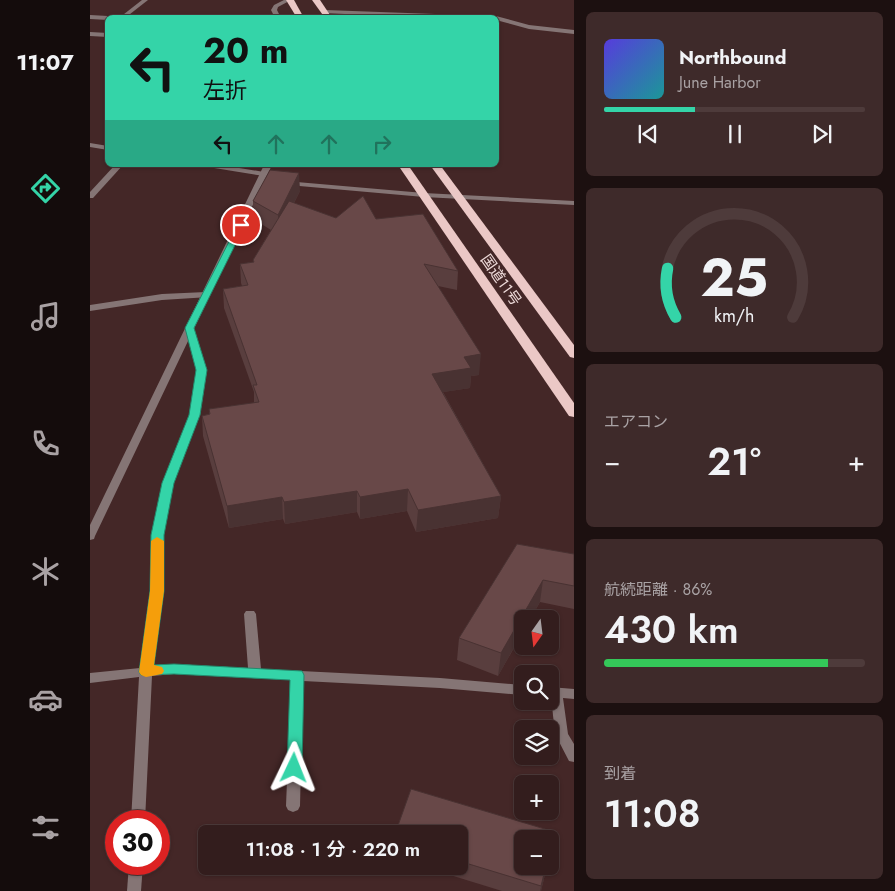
<!DOCTYPE html>
<html lang="ja">
<head>
<meta charset="utf-8">
<style>
  :root { --surface:#331d1d; --page:#3e2a2a; --text:#f1f3f6; --muted:#a9a2a4; --line:#4e3b3b; --accent:#34d4a8 }
  body { margin:0; font-family:Jost,"Noto Sans JP",sans-serif; background:var(--page); color:var(--text); height:100vh; display:flex; flex-direction:column; font-size:19px; white-space:nowrap }
  * { box-sizing:border-box; margin:0 }
  p { font-size:16px; color:var(--muted) }
  .icon { flex:none; width:28px; height:28px; fill:none; stroke:currentColor; stroke-width:2; stroke-linecap:round; stroke-linejoin:round }
  .map { position:relative; flex:1; overflow:hidden }
  .details { display:flex; flex-direction:column; gap:12px; padding:12px; background:#1c1010; width:321px }
  .details>* { flex:none }
  .hud { position:absolute; left:15px; top:15px; width:394px; height:152px; border-radius:8px; box-shadow:0 1px 4px #0004,0 0 0 1px var(--line); background:#34d4a8; color:#111; overflow:hidden }
  .needle { width:32px; rotate:194deg }
  .buttons { position:absolute; left:424px; top:610px; display:grid; gap:10px }
  .buttons a { display:grid; place-items:center; width:45px; height:45px; border-radius:8px; background:var(--surface); box-shadow:0 1px 4px #0004,0 0 0 1px var(--line); font-size:25px }
  .speed { position:absolute; left:15px; top:810px; display:flex; gap:10px; font-size:25px; font-weight:700; text-align:center }
  .speed>* { display:grid; place-content:center; width:65px; height:65px; border-radius:50%; background:var(--surface); box-shadow:0 1px 4px #0004,0 0 0 1px var(--line); line-height:1 }
  .speed .limit { border:8px solid #d22; background:#fff; color:#111 }
  .pin { position:absolute; display:grid; place-items:center; width:42px; height:42px; color:#fff; margin:-21px; border:2px solid #fff; border-radius:50%; box-shadow:0 1px 5px #0007 }
  .me { position:absolute; width:55px; margin:-28px; rotate:2deg; stroke-linejoin:round; filter:drop-shadow(0 0 4px #0008) }
  .turn { display:flex; align-items:center; gap:18px; height:105px; padding:0 15px; font-size:22px }
  .turn .icon { width:65px; height:65px; stroke-width:2.5 }
  .turn b { display:block; font-size:35px; line-height:42px }
  .lanes { display:flex; align-items:center; height:48px; padding:0 15px; background:#0003; justify-content:center; gap:25px; direction:ltr }
  .lanes .off { opacity:.35 }
  .big { font-size:38px; font-weight:600; line-height:1.1 }
  .details .card { flex:1; display:flex; flex-direction:column; justify-content:center; gap:8px; min-width:0; padding:0 18px; border-radius:8px; background:var(--page) }
  .details .dial { align-items:center; gap:0 }
  .dial svg { height:130px; overflow:visible; fill:none; stroke:var(--line); stroke-width:7; stroke-linecap:round; text-anchor:middle }
  .dial text { fill:var(--text); stroke:none }
  .song { display:flex; align-items:center; gap:15px }
  .cover { width:60px; height:60px; border-radius:8px; background:linear-gradient(135deg,hsl(250 70% 55%),hsl(180 70% 35%)) }
  .played { height:5px; border-radius:2px; background:linear-gradient(90deg,var(--accent) 35%,var(--line) 35%) }
  .keys { display:flex; justify-content:space-around; direction:ltr }
  .heat { display:flex; justify-content:space-between; align-items:center; font-size:28px; direction:ltr }
  .charge { height:8px; border-radius:4px; background:linear-gradient(90deg,#34c759 86%,var(--line) 0) }
  .trip { position:absolute; left:108px; top:825px; width:270px; height:50px; border-radius:8px; background:var(--surface); box-shadow:0 1px 4px #0004,0 0 0 1px var(--line); font-weight:600; line-height:50px; text-align:center }
  main { display:flex; flex:1; min-height:0 }
  .tabs { display:flex; flex-direction:column; width:90px; justify-content:space-around; align-items:center; background:#140c0c; color:var(--muted) }
  .tabs .icon { width:35px; height:35px }
  .tabs .selected { color:var(--accent) }
  .tabs b { font-size:22px; color:var(--text) }
  .map>svg:first-child { display:block }
  .lines { fill:none; stroke-linecap:round; stroke-linejoin:round }
  .minor { fill:#857575; fill-rule:evenodd }
  .tertiary { fill:#857575; fill-rule:evenodd }
  .trunk { fill:#ebc8c6; fill-rule:evenodd }
  .wall { fill:#593e3e }
  .shaded-wall { fill:#493232 }
  .building { fill:#684848; stroke:#493232 }
  .route { fill:#34d4a8; stroke:#228a6d }
  .slow { fill:#f59e0b }
  .labels { text-anchor:middle; stroke-width:5; stroke-linejoin:round; paint-order:stroke }
  .street-label { font-size:15px; fill:#eddad9; stroke:#442727 }
</style>
</head>
<body>
<main>
<nav class="tabs">
<b>11:07</b>
<svg class="icon selected" aria-label="directions" viewBox="0 0 24 24"><path d="M12 3l9 9-9 9-9-9zM9 14v-3h6M13 9l2 2-2 2"/></svg>
<svg class="icon" aria-label="music" viewBox="0 0 24 24"><path d="M9 18V5l10-2v13"/><circle cx="6" cy="18" r="3"/><circle cx="16" cy="16" r="3"/></svg>
<svg class="icon" aria-label="phone" viewBox="0 0 24 24"><path d="M5 4h4l2 5-3 2q2 4 5 5l2-3 5 2v4C11 20 4 13 5 4z"/></svg>
<svg class="icon" aria-label="climate" viewBox="0 0 24 24"><path d="M12 3v18M4 7l16 10M4 17L20 7"/></svg>
<svg class="icon" aria-label="car" viewBox="0 0 24 24"><path d="M5 17H2v-5l4-1 3-4h7l3 4 3 1v5h-3M9 17h6M6 11h13"/><circle cx="7" cy="17" r="2"/><circle cx="17" cy="17" r="2"/></svg>
<svg class="icon" aria-label="filters" viewBox="0 0 24 24"><path d="M4 7h16M4 17h16"/><circle cx="9" cy="7" r="2"/><circle cx="15" cy="17" r="2"/></svg>
</nav>
<div class="map">
<svg width="484" height="891" viewBox="0 0 484 891">
  <rect width="100%" height="100%" fill="#442727"/>
  <g class="lines">
    <!-- minor -->
    <g class="minor">
      <polygon points="52,0 58,0 35,18 29,18"/>
      <polygon points="235,10 400,16 402,18 341,18 233,13 232,12"/>
      <polygon points="0,15 18,16 20,18 18,18 18,20 0,19"/>
      <polygon points="406,16 439,25 484,30 484,34 439,29 406,20 406,18 404,18"/>
      <polygon points="0,32 18,33 18,37 0,36"/>
      <polygon points="0,143 18,146 18,150 0,147"/>
      <polygon points="25,165 33,165 3,198 0,198 0,192"/>
      <polygon points="114,165 131,165 174,172 178,174 174,176 118,167"/>
      <polygon points="195,181 334,193 484,201 484,205 334,197 198,185 195,185"/>
      <polygon points="116,292 119,293 119,297 72,300 0,311 0,305 72,294"/>
      <polygon points="99,325 103,328 117,370 110,415 83,483 73,535 73,591 63,667 84,664 158,668 154,614 156,611 164,611 166,614 171,669 350,678 432,685 432,695 350,688 213,681 210,806 208,810 203,812 198,810 196,806 201,680 84,674 62,676 55,821 41,821 49,677 0,683 0,673 50,668 61,591 63,535 73,483 100,415 107,370 95,328"/>
      <polygon points="460,687 484,689 484,699 473,698 478,734 484,744 484,762 479,761 465,734"/>
      <polygon points="39,864 53,864 51,891 37,891"/>
    </g>
    <!-- tertiary -->
    <g class="tertiary">
      <polygon points="194,0 201,0 188,7 187,10 191,18 185,18 181,10 184,5"/>
      <polygon points="174,165 182,165 5,536 4,539 0,540 0,525"/>
    </g>
    <!-- trunk -->
    <g class="trunk">
      <polygon points="196,0 204,0 214,18 207,18"/>
      <polygon points="222,0 230,0 242,18 235,18"/>
      <polygon points="308,165 318,165 484,403 484,417 479,416"/>
      <polygon points="340,165 350,165 484,345 484,358 480,357"/>
    </g>
  </g>
  <!-- wall -->
  <g class="wall">
    <polygon points="210,191 204,203 246,218 286,219 368,271 367,290 348,286 389,375 381,376 380,388 353,392 411,496 408,518 326,532 317,511 270,519 267,512 195,524 193,519 139,528 113,436 112,416 119,414 119,409 164,403 164,392 134,308 133,289 152,286 151,283 150,264 163,262 163,260 181,230 163,219 163,201"/>
    <polygon points="484,554 484,609 450,602 408,676 367,660 369,638"/>
    <polygon points="465,832 462,848 432,866 457,866 451,891 412,891 331,866 369,866 369,834"/>
  </g>
  <!-- shaded-wall -->
  <g class="shaded-wall">
    <polygon points="209,173 210,191 188,234 188,215"/>
    <polygon points="391,354 389,375 381,376 380,388 341,394 342,374 374,357"/>
    <polygon points="318,489 317,511 270,519 270,497"/>
    <polygon points="267,491 267,512 195,524 194,502"/>
    <polygon points="411,496 408,518 326,532 328,510"/>
    <polygon points="192,497 193,519 139,528 137,506"/>
    <polygon points="453,580 450,602 440,619 432,619 432,633 408,676 411,653"/>
    <polygon points="465,832 462,848 460,856 460,852"/>
    <polygon points="456,866 457,866 451,891 450,891"/>
  </g>
  <!-- building -->
  <g class="building">
    <polygon points="180,170 209,173 188,215 163,201"/>
    <polygon points="273,196 286,219 333,214 368,271 334,264 391,354 374,357 381,368 342,374 411,496 328,510 318,489 270,497 267,491 194,502 192,497 137,506 112,416 120,414 119,409 169,402 163,385 167,385 133,289 158,285 150,264 164,262 163,260 199,201 246,218"/>
    <polygon points="427,544 484,554 484,586 453,580 411,653 369,638"/>
    <polygon points="321,789 465,832 460,852 460,839 432,839 432,866 456,866 451,886 369,861 369,834 305,834"/>
  </g>
  <!-- route -->
  <polygon class="route" points="148,224 155,225 104,328 117,370 110,415 84,483 74,535 74,591 64,665 84,664 212,671 214,675 212,768 210,773 204,775 199,773 197,768 200,680 84,674 51,675 49,672 60,591 61,535 72,483 99,415 106,370 95,328"/>
  <!-- slow -->
  <polygon class="slow" points="67,537 74,541 74,591 64,665 72,667 74,671 72,674 56,677 51,675 49,672 60,591 61,541"/>
  <g class="labels">
    <!-- street labels -->
    <g class="street-label">
      <text transform="translate(411 280) rotate(55)" y="5">国道11号</text>
    </g>
  </g>
</svg>
<div class="buttons">
<a><svg class="needle" viewBox="-14 -14 28 28"><path d="M0-13l5 13h-10z" fill="#e53935"/><path d="M0 13l5-13h-10z" fill="#a9a2a4"/></svg></a>
<a><svg class="icon" aria-label="search" viewBox="0 0 24 24"><circle cx="10" cy="10" r="6"/><path d="M15 15l6 6"/></svg></a>
<a><svg class="icon" aria-label="layers" viewBox="0 0 24 24"><path d="M12 4l9 5-9 5-9-5zM3 14l9 5 9-5"/></svg></a>
<a>+</a>
<a>−</a>
</div>
<div class="speed"><div class="limit">30</div></div>
<div class="pin" style="left:151px;top:225px;background:#d93025"><svg class="icon" aria-label="arrive" viewBox="0 0 24 24"><path d="M6 21V4h12l-3 4 3 4H6"/></svg></div>
<svg class="me" style="left:204px;top:768px" viewBox="-20 -20 40 40"><path d="M0-17L14 15 0 8-14 15z" fill="#34d4a8" stroke="#fff" stroke-width="4"/></svg>
<div class="trip">11:08 · 1 分 · 220 m</div>
<div class="hud">
<div class="turn"><svg class="icon" aria-label="left" viewBox="0 0 24 24"><path d="M17 20v-9H6M10 6l-5 5 5 5"/></svg><div><b>20 m</b>左折</div></div>
<div class="lanes"><svg class="icon" aria-label="left" viewBox="0 0 24 24"><path d="M17 20v-9H6M10 6l-5 5 5 5"/></svg><svg class="icon off" aria-label="ahead" viewBox="0 0 24 24"><path d="M12 20V5M6 11l6-6 6 6"/></svg><svg class="icon off" aria-label="ahead" viewBox="0 0 24 24"><path d="M12 20V5M6 11l6-6 6 6"/></svg><svg class="icon off" aria-label="right" viewBox="0 0 24 24"><path d="M7 20v-9h11M14 6l5 5-5 5"/></svg></div>
</div>
</div>
<section class="details">
<div class="card">
<div class="song"><i class="cover"></i><div><b>Northbound</b><p>June Harbor</p></div></div>
<div class="played"></div>
<div class="keys"><svg class="icon" aria-label="previous" viewBox="0 0 24 24"><path d="M18 5L8 12l10 7zM5 5v14"/></svg><svg class="icon" aria-label="pause" viewBox="0 0 24 24"><path d="M8 5v14M16 5v14"/></svg><svg class="icon" aria-label="next" viewBox="0 0 24 24"><path d="M6 5l10 7-10 7zM19 5v14"/></svg></div>
</div>
<div class="card dial"><svg viewBox="0 0 100 80">
<path d="M14 69A42 42 0 1 1 86 69"/>
<path d="M14 69A42 42 0 0 1 9 39" stroke="#34d4a8"/>
<text x="50" y="56" font-size="32" font-weight="700">25</text>
<text x="50" y="72" font-size="11">km/h</text>
</svg></div>
<div class="card"><p>エアコン</p>
<div class="heat"><a>−</a><b class="big">21°</b><a>+</a></div>
</div>
<div class="card"><p>航続距離 · 86%</p><b class="big">430 km</b><div class="charge"></div></div>
<div class="card"><p>到着</p><b class="big">11:08</b></div>
</section>
</main>
</body>
</html>
